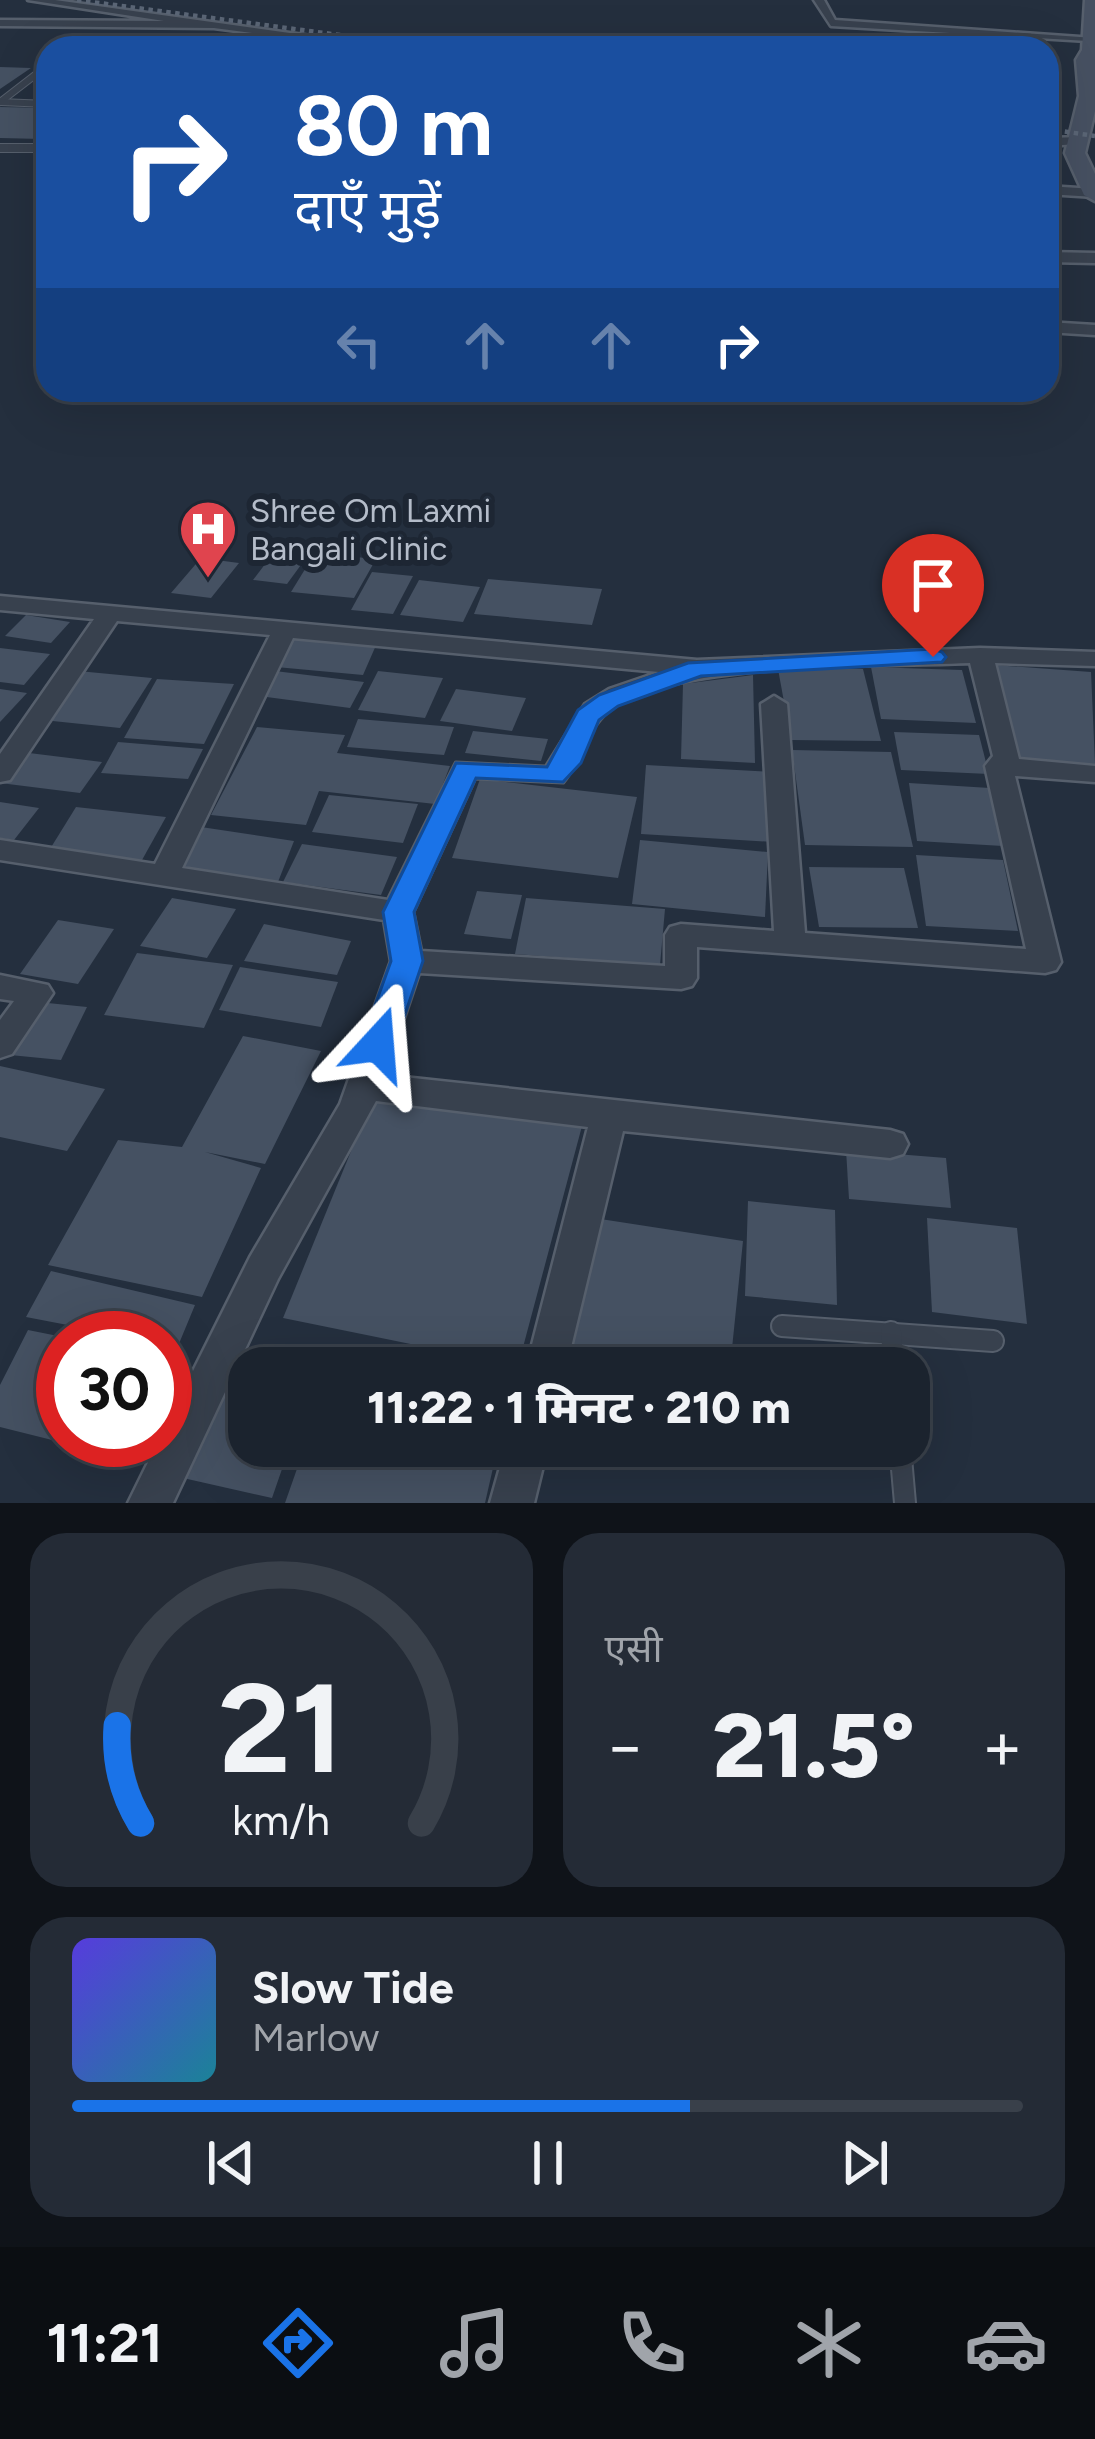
<!DOCTYPE html>
<html lang="hi">
<head>
<meta charset="utf-8">
<style>
  :root { --surface:#1b232e; --page:#242b36; --text:#f1f3f6; --muted:#a0a4aa; --line:#39404a; --accent:#1a73e8 }
  body { margin:0; font-family:Figtree,"Noto Sans Devanagari",sans-serif; background:var(--page); color:var(--text); height:100vh; display:flex; flex-direction:column; font-size:45px; white-space:nowrap }
  * { box-sizing:border-box; margin:0 }
  p { font-size:39px; color:var(--muted) }
  .icon { flex:none; width:66px; height:66px; fill:none; stroke:currentColor; stroke-width:2; stroke-linecap:round; stroke-linejoin:round }
  .map { position:relative; height:1503px; overflow:hidden }
  .side { display:flex; flex-direction:column; gap:30px; padding:30px; background:#0f1319; flex:1 }
  .side>* { flex:none }
  .top-card { position:absolute; left:36px; top:36px; width:1023px; height:366px; border-radius:36px; box-shadow:0 12px 48px #0002,0 0 0 3px var(--line); background:#1a4fa0; color:#fff; overflow:hidden }
  .speed { position:absolute; left:36px; top:1311px; display:flex; gap:24px; font-size:60px; font-weight:700; text-align:center }
  .speed>* { display:grid; place-content:center; width:156px; height:156px; border-radius:50%; background:var(--surface); box-shadow:0 12px 48px #0002,0 0 0 3px var(--line); line-height:1 }
  .speed .limit { border:18px solid #d22; background:#fff; color:#111 }
  .pin { position:absolute; display:grid; place-items:center; width:102px; height:102px; color:#fff; margin:-123px -51px; border-radius:50% 50% 50% 0; rotate:-45deg; box-shadow:0 0 12px #0007 }
  .pin .icon { rotate:45deg }
  .me { position:absolute; width:132px; margin:-66px; rotate:19deg; stroke-linejoin:round; filter:drop-shadow(0 0 9px #0008) }
  .turn { display:flex; align-items:center; gap:42px; height:252px; padding:0 60px; font-size:54px }
  .turn .icon { width:156px; height:156px; stroke-width:2.5 }
  .turn b { display:block; font-size:84px; line-height:102px }
  .lanes { display:flex; align-items:center; height:114px; padding:0 60px; background:#0003; justify-content:center; gap:60px; direction:ltr }
  .lanes .off { opacity:.35 }
  .big { font-size:90px; font-weight:800; line-height:1.1 }
  .side .card { flex:1; display:flex; flex-direction:column; justify-content:center; gap:18px; min-width:0; padding:0 42px; border-radius:36px; background:var(--page) }
  .side .dial { align-items:center; gap:0 }
  .dial svg { height:312px; overflow:visible; fill:none; stroke:var(--line); stroke-width:7; stroke-linecap:round; text-anchor:middle }
  .dial text { fill:var(--text); stroke:none }
  .song { display:flex; align-items:center; gap:36px }
  .cover { width:144px; height:144px; border-radius:18px; background:linear-gradient(135deg,hsl(250 70% 55%),hsl(190 70% 35%)) }
  .played { height:12px; border-radius:6px; background:linear-gradient(90deg,var(--accent) 65%,var(--line) 65%) }
  .keys { display:flex; justify-content:space-around; direction:ltr }
  .heat { display:flex; justify-content:space-between; align-items:center; font-size:66px; direction:ltr }
  .side .tiles { flex:1; display:grid; gap:30px; grid-template-columns:1fr 1fr }
  .card:last-child { grid-column:span 2 }
  .trip { position:absolute; left:228px; top:1347px; width:702px; height:120px; border-radius:36px; background:var(--surface); box-shadow:0 12px 48px #0002,0 0 0 3px var(--line); font-weight:800; line-height:120px; text-align:center }
  .menu { display:flex; height:192px; justify-content:space-around; align-items:center; background:#0b0e12; color:var(--muted) }
  .menu .icon { width:84px; height:84px }
  .menu .active { color:var(--accent) }
  .menu b { font-size:54px; color:var(--text) }
  .map>svg:first-child { display:block }
  .building { fill:#455162 }
  .lines { fill:none; stroke-linecap:round; stroke-linejoin:round }
  .lane-far2-casing { stroke:#565f6c; stroke-width:8 }
  .lane-far1-casing { stroke:#565f6c; stroke-width:10 }
  .lane-casing { stroke:#565f6c; stroke-width:24 }
  .street-casing { stroke:#565f6c; stroke-width:5 }
  .secondary-casing { stroke:#565f6c; stroke-width:5 }
  .path { stroke:#44595c; stroke-width:3; stroke-dasharray:4.5 4.5; stroke-linecap:butt }
  .lane-far2 { stroke:#38414e; stroke-width:6 }
  .lane-far1 { stroke:#38414e; stroke-width:8 }
  .lane { stroke:#38414e; stroke-width:20 }
  .street { fill:#38414e; fill-rule:evenodd }
  .secondary { fill:#465061; fill-rule:evenodd }
  .rail { stroke:#5a6575; stroke-width:4.5; stroke-dasharray:4.5 4.5; stroke-linecap:butt }
  .route { fill:#1a73e8; stroke:#114b97; stroke-width:3 }
  .labels { text-anchor:middle; stroke-width:12; stroke-linejoin:round; paint-order:stroke }
  .poi-label { font-size:33px; fill:#b4bcc9; stroke:#1d2633; text-anchor:start }
</style>
</head>
<body>
<div class="map">
<svg width="1095" height="1503" viewBox="0 0 1095 1503">
  <rect width="100%" height="100%" fill="#242f3e"/>
  <!-- building -->
  <g class="building">
    <polygon points="0,67 31,68 0,89"/>
    <polygon points="0,107 48,108 48,133 42,139 0,138"/>
    <polygon points="281,543 314,547 287,584 253,580"/>
    <polygon points="315,553 376,559 354,598 291,592"/>
    <polygon points="201,558 239,563 211,598 171,593"/>
    <polygon points="372,572 413,576 393,614 351,610"/>
    <polygon points="488,579 602,589 592,625 474,614"/>
    <polygon points="419,580 480,587 463,622 400,615"/>
    <polygon points="26,615 70,622 51,643 5,636"/>
    <polygon points="292,636 377,643 363,675 276,667"/>
    <polygon points="0,648 50,654 24,685 0,682"/>
    <polygon points="994,665 1091,672 1095,764 1007,757"/>
    <polygon points="871,667 962,670 976,723 881,719"/>
    <polygon points="778,669 863,669 881,741 791,740"/>
    <polygon points="78,671 152,678 120,728 43,720"/>
    <polygon points="275,671 364,682 350,708 259,696"/>
    <polygon points="378,671 443,678 425,718 358,710"/>
    <polygon points="753,675 755,763 681,759 683,684"/>
    <polygon points="157,679 234,684 204,744 124,738"/>
    <polygon points="0,689 27,693 0,722"/>
    <polygon points="456,689 526,698 512,731 440,721"/>
    <polygon points="358,719 454,727 444,755 347,747"/>
    <polygon points="257,727 345,735 337,753 450,766 435,804 319,791 306,825 211,815"/>
    <polygon points="473,731 548,739 541,761 465,753"/>
    <polygon points="894,732 979,735 989,774 901,770"/>
    <polygon points="118,742 203,749 188,779 101,773"/>
    <polygon points="792,750 891,752 913,847 805,845"/>
    <polygon points="21,752 102,762 80,793 0,783"/>
    <polygon points="646,765 773,772 774,842 641,834"/>
    <polygon points="480,779 637,797 618,878 452,858"/>
    <polygon points="909,783 990,788 1003,846 917,841"/>
    <polygon points="329,795 418,804 403,843 312,832"/>
    <polygon points="0,802 39,808 14,840 0,838"/>
    <polygon points="76,807 166,817 142,860 50,849"/>
    <polygon points="201,827 294,841 278,882 178,869"/>
    <polygon points="640,840 768,852 765,917 632,904"/>
    <polygon points="302,844 397,857 381,895 283,882"/>
    <polygon points="916,855 1003,860 1018,931 926,926"/>
    <polygon points="809,867 904,868 918,928 819,927"/>
    <polygon points="477,891 522,895 511,939 464,934"/>
    <polygon points="172,898 236,909 207,958 140,946"/>
    <polygon points="526,898 665,909 660,965 515,954"/>
    <polygon points="58,920 114,929 78,984 20,974"/>
    <polygon points="264,924 351,941 337,975 244,961"/>
    <polygon points="137,953 233,965 204,1028 104,1015"/>
    <polygon points="240,967 338,982 321,1027 219,1010"/>
    <polygon points="38,1002 87,1007 61,1060 10,1055"/>
    <polygon points="243,1036 321,1051 265,1164 205,1152 261,1168 202,1297 48,1265 118,1140 182,1147"/>
    <polygon points="0,1066 105,1089 67,1151 0,1137"/>
    <polygon points="376,1090 582,1126 518,1366 283,1318"/>
    <polygon points="846,1150 946,1158 951,1208 849,1199"/>
    <polygon points="748,1201 835,1210 837,1305 745,1296"/>
    <polygon points="594,1218 743,1241 730,1368 671,1368 567,1351"/>
    <polygon points="927,1218 1017,1228 1027,1324 932,1312"/>
    <polygon points="51,1271 195,1305 178,1346 165,1344 165,1338 135,1338 26,1317"/>
    <polygon points="28,1330 63,1337 63,1440 132,1440 124,1458 0,1427 0,1385"/>
    <polygon points="240,1351 313,1366 249,1368 249,1446 290,1446 272,1498 183,1478"/>
    <polygon points="305,1446 498,1446 485,1503 285,1503"/>
  </g>
  <g class="lines">
    <!-- lane-far2 casing -->
    <g class="lane-far2-casing">
      <g id="lane-far2">
        <polyline points="0,102 39,72"/>
        <polyline points="0,102 48,104"/>
      </g>
    </g>
    <!-- lane-far1 casing -->
    <g class="lane-far1-casing">
      <polyline id="lane-far1" points="0,148 48,148"/>
    </g>
    <!-- lane casing -->
    <g class="lane-casing">
      <g id="lane">
        <polyline points="782,1326 993,1341"/>
        <polyline points="891,1332 894,1368"/>
        <polyline points="900,1446 905,1503"/>
      </g>
    </g>
    <!-- street casing -->
    <g class="street-casing">
      <g id="street">
        <polygon points="28,0 55,0 397,48 365,48 214,28 0,26 0,20 164,21"/>
        <polygon points="814,0 824,0 835,20 1094,38 1088,41 831,26"/>
        <polygon points="1083,137 1078,144 1047,146 1047,138"/>
        <polygon points="1047,186 1094,189 1095,197 1047,194"/>
        <polygon points="1047,252 1095,253 1095,263 1047,262"/>
        <polygon points="1047,322 1095,325 1095,335 1047,332"/>
        <path d="M0,596l697,64 283,-12 115,4v14l-100,-3 24,96 76,7v16l-80,-6 46,186 -5,8 -11,3 -348,-26v31l-5,8 -11,3 -262,-16 -34,102 505,55 13,4 5,10 -5,10 -13,4 -267,-27 -57,237h-40l62,-241 -212,-26 -98,178 -105,224h-45l31,-63h6v-13l85,-170 90,-153 51,-143 -7,-41 -384,-60v-20l155,24 115,-229 -153,-14 -107,159 -10,2v-28l94,-135 -94,-9zM293,638l366,34 -50,17 -24,15 -39,63 -90,-4 -68,137 -206,-32zM970,663l23,93 -8,10 41,183 -221,-16 -18,-229 -13,-8 -13,8 13,227 -93,-7 -11,3 -5,8v31l-244,-15 -8,-39 62,-134 88,4c18,-21 23,-52 44,-70 62,-52 277,-45 363,-49z"/>
        <polygon points="0,975 48,985 53,993 12,1054 0,1058 0,1020 14,1001 0,999"/>
        <polygon points="506,1446 548,1446 534,1503 490,1503"/>
      </g>
    </g>
    <!-- secondary casing -->
    <g class="secondary-casing">
      <polygon id="secondary" points="1085,0 1095,0 1095,111 1085,153 1095,174 1095,201 1084,195 1065,153 1079,96 1076,60 1082,50"/>
    </g>
    <!-- path -->
    <polyline class="path" points="407,38 480,48"/>
    <!-- lane-far2 -->
    <use href="#lane-far2" class="lane-far2"/>
    <!-- lane-far1 -->
    <use href="#lane-far1" class="lane-far1"/>
    <!-- lane -->
    <use href="#lane" class="lane"/>
    <!-- street -->
    <use href="#street" class="street"/>
    <!-- secondary -->
    <use href="#secondary" class="secondary"/>
    <!-- rail -->
    <g class="rail">
      <polyline points="77,0 437,48"/>
      <polyline points="1047,129 1095,136"/>
    </g>
  </g>
  <!-- route -->
  <polygon class="route" points="933,649 942,652 946,657 942,662 701,676 618,706 599,720 581,763 563,782 476,778 414,912 423,961 395,1044 390,1053 378,1057 366,1053 361,1044 391,961 383,912 456,763 547,767 578,710 599,695 688,663"/>
  <!-- icons -->
  <defs>
    <g id="hospital-pin" transform="scale(3)"><path d="M0 17L-7.5 6A9.5 9.5 0 1 1 7.5 6Z" fill="#e0444e" stroke="#1d2633"/><path d="M-5-5h3v3.5h4V-5h3V5h-3V1.5h-4V5h-3Z" fill="#fff"/></g>
  </defs>
  <g fill-rule="evenodd">
    <use href="#hospital-pin" x="208" y="529"/>
  </g>
  <g class="labels">
    <!-- poi labels -->
    <g class="poi-label">
      <text x="250" y="522">Shree Om Laxmi<tspan x="250" dy="38">Bangali Clinic</tspan></text>
    </g>
  </g>
</svg>
<div class="speed"><div class="limit">30</div></div>
<div class="pin" style="left:933px;top:657px;background:#d93025"><svg class="icon" aria-label="arrive" viewBox="0 0 24 24"><path d="M6 21V4h12l-3 4 3 4H6"/></svg></div>
<svg class="me" style="left:378px;top:1044px" viewBox="-20 -20 40 40"><path d="M0-17L14 15 0 8-14 15z" fill="#1a73e8" stroke="#fff" stroke-width="4"/></svg>
<div class="trip">11:22 · 1 मिनट · 210 m</div>
<div class="top-card">
<div class="turn"><svg class="icon" aria-label="right" viewBox="0 0 24 24"><path d="M7 20v-9h11M14 6l5 5-5 5"/></svg><div><b>80 m</b>दाएँ मुड़ें</div></div>
<div class="lanes"><svg class="icon off" aria-label="left" viewBox="0 0 24 24"><path d="M17 20v-9H6M10 6l-5 5 5 5"/></svg><svg class="icon off" aria-label="ahead" viewBox="0 0 24 24"><path d="M12 20V5M6 11l6-6 6 6"/></svg><svg class="icon off" aria-label="ahead" viewBox="0 0 24 24"><path d="M12 20V5M6 11l6-6 6 6"/></svg><svg class="icon" aria-label="right" viewBox="0 0 24 24"><path d="M7 20v-9h11M14 6l5 5-5 5"/></svg></div>
</div>
</div>
<section class="side">
<div class="tiles">
<div class="card dial"><svg viewBox="0 0 100 80">
<path d="M14 69A42 42 0 1 1 86 69"/>
<path d="M14 69A42 42 0 0 1 8 44" stroke="#1a73e8"/>
<text x="50" y="56" font-size="32" font-weight="700">21</text>
<text x="50" y="72" font-size="11">km/h</text>
</svg></div>
<div class="card"><p>एसी</p>
<div class="heat"><a>−</a><b class="big">21.5°</b><a>+</a></div>
</div>
<div class="card">
<div class="song"><i class="cover"></i><div><b>Slow Tide</b><p>Marlow</p></div></div>
<div class="played"></div>
<div class="keys"><svg class="icon" aria-label="previous" viewBox="0 0 24 24"><path d="M18 5L8 12l10 7zM5 5v14"/></svg><svg class="icon" aria-label="pause" viewBox="0 0 24 24"><path d="M8 5v14M16 5v14"/></svg><svg class="icon" aria-label="next" viewBox="0 0 24 24"><path d="M6 5l10 7-10 7zM19 5v14"/></svg></div>
</div>
</div>
</section>
<nav class="menu">
<b>11:21</b>
<svg class="icon active" aria-label="directions" viewBox="0 0 24 24"><path d="M12 3l9 9-9 9-9-9zM9 14v-3h6M13 9l2 2-2 2"/></svg>
<svg class="icon" aria-label="music" viewBox="0 0 24 24"><path d="M9 18V5l10-2v13"/><circle cx="6" cy="18" r="3"/><circle cx="16" cy="16" r="3"/></svg>
<svg class="icon" aria-label="phone" viewBox="0 0 24 24"><path d="M5 4h4l2 5-3 2q2 4 5 5l2-3 5 2v4C11 20 4 13 5 4z"/></svg>
<svg class="icon" aria-label="climate" viewBox="0 0 24 24"><path d="M12 3v18M4 7l16 10M4 17L20 7"/></svg>
<svg class="icon" aria-label="car" viewBox="0 0 24 24"><path d="M5 17H2v-5l4-1 3-4h7l3 4 3 1v5h-3M9 17h6M6 11h13"/><circle cx="7" cy="17" r="2"/><circle cx="17" cy="17" r="2"/></svg>
</nav>
</body>
</html>
